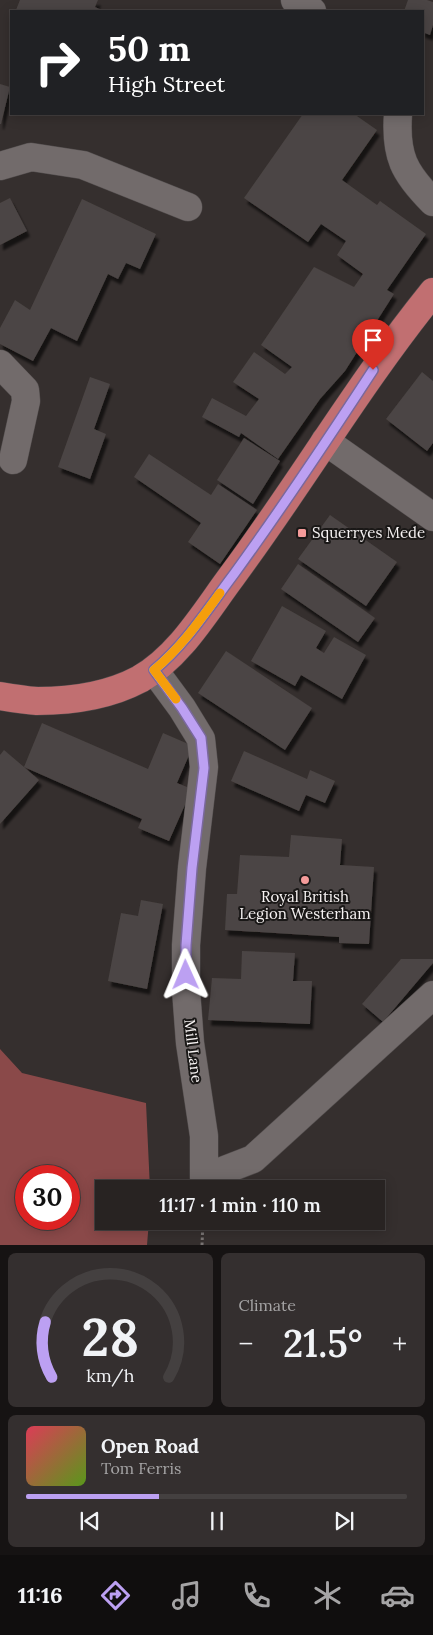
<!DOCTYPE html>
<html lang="en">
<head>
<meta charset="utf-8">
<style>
  :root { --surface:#282322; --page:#342f2f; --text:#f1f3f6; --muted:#a5a4a5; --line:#444040; --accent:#bca0f2 }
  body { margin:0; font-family:Lora,serif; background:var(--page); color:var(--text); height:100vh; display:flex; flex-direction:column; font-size:19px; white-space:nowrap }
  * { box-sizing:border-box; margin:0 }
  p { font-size:16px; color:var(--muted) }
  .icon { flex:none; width:28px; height:28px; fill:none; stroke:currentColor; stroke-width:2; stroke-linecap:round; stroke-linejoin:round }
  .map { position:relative; height:1245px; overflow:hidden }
  .panel { display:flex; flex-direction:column; gap:8px; padding:8px; background:#161313; flex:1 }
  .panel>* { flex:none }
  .guide { position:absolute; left:10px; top:10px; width:414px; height:105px; border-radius:0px; box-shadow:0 2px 12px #0003,0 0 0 1px var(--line); background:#202124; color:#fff; overflow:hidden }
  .speed { position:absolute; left:15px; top:1165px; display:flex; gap:10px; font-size:25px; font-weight:700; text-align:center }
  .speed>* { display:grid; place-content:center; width:65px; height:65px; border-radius:50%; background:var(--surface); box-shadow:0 2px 12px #0003,0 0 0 1px var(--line); line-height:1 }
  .speed .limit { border:8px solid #d22; background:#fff; color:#111 }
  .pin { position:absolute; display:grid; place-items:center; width:42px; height:42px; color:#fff; margin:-51px -21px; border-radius:50% 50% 50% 0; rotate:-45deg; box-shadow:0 0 5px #0007 }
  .pin .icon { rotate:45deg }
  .me { position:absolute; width:55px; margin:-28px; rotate:359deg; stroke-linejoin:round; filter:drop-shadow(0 0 4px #0008) }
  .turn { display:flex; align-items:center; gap:18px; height:105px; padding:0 15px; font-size:22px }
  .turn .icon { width:65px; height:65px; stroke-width:2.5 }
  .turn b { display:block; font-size:35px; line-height:42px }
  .big { font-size:38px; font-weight:600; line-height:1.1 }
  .panel .card { flex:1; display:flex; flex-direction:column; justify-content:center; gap:8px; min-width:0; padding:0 18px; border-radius:8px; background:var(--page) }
  .panel .dial { align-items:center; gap:0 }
  .dial svg { height:130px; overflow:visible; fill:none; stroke:var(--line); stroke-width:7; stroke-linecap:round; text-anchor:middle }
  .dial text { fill:var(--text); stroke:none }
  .song { display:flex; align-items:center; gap:15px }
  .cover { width:60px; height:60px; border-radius:8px; background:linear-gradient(135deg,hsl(350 70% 55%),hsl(90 70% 35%)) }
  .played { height:5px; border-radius:2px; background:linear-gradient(90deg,var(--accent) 35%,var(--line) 35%) }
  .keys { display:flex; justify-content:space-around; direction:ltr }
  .heat { display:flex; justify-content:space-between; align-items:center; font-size:28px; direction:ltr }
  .panel .tiles { flex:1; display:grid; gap:8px; grid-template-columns:1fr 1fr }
  .card:last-child { grid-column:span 2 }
  .trip { position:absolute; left:95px; top:1180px; width:290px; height:50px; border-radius:0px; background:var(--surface); box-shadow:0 2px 12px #0003,0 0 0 1px var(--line); font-weight:600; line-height:50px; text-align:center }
  .tabs { display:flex; height:80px; justify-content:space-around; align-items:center; background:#100e0e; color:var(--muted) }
  .tabs .icon { width:35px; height:35px }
  .tabs .on { color:var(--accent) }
  .tabs b { font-size:22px; color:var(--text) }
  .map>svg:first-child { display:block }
  .water { fill:#8a4949; fill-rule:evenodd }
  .building { fill:#4b4544; filter:url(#shadow) }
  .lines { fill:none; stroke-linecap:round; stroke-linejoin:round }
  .minor-casing { stroke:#514c4c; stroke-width:29 }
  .major-casing { stroke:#514c4c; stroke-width:29 }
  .path { stroke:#797473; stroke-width:3; stroke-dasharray:2.5 2.5; stroke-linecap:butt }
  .minor { stroke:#726b6b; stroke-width:28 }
  .major { stroke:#c16f71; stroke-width:28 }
  .route-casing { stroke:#7a689d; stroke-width:12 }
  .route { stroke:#bca0f2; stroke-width:9 }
  .slow { stroke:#f59e0b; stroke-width:9 }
  .poi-dot { fill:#f59b9a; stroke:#1a1817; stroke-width:2 }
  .labels { text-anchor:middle; stroke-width:4; stroke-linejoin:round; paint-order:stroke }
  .poi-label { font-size:15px; fill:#f7f3f3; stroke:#1a1817; text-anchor:start }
  .street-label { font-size:15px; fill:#f7f3f3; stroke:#1a1817 }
</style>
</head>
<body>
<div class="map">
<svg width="433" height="1245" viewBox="0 0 433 1245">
  <defs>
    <filter id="shadow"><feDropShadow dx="3" dy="5.5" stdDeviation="1" flood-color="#0009"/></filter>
  </defs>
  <rect width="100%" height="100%" fill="#352f2e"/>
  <!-- water -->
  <path class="water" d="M0,1049l22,24 124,30 4,86h-46v32h45l-2,24h-147zM26,1176h43v43h-43z"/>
  <!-- building -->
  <g class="building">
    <polygon points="20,0 98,0 95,7 104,11 20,11 16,10"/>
    <polygon points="408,0 427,0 433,2 433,25 430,35 422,32 422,11 404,11"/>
    <polygon points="0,84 10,87 1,124 0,124"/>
    <polygon points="303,114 354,114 377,130 342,180 377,205 380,201 426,234 387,290 394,294 345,371 320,399 278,459 241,433 239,437 202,417 212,398 246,416 259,399 233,382 254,352 285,374 292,367 261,345 314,267 354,287 363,274 337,255 346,241 321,224 308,242 244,198"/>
    <polygon points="10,198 27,231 0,245 0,203"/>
    <polygon points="82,199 156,234 140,269 126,263 118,279 108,274 77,341 51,328 33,361 0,344 0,328 15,300 30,310"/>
    <polygon points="422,372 433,381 433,443 427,451 386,419"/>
    <polygon points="90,377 110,384 94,429 106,434 90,479 58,467"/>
    <polygon points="244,438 280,461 253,504 217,480"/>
    <polygon points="149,454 211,495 218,484 257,510 220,564 188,542 201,523 134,477"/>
    <polygon points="330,515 397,562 366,606 298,559"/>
    <polygon points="298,564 375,618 358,642 281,589"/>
    <polygon points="282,606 326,631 316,648 324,653 334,637 366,655 342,699 301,675 295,686 251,661"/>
    <polygon points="226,651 312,708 285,750 198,693"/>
    <polygon points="42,723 148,769 163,733 193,746 177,783 192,789 169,841 138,828 142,819 24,767 39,780 0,824 0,755 4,750 24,767"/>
    <polygon points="244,751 307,779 310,770 335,781 325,803 306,795 299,811 231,781"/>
    <polygon points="291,835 342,839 340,865 374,867 369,944 339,943 339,937 225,930 227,894 237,894 240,855 289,857"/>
    <polygon points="141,900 163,904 147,989 108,981 121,913 138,916"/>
    <polygon points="242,951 295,953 293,981 312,981 310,1024 208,1020 212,978 241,979"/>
    <polygon points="401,959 433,959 433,963 383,1022 362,1004"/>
  </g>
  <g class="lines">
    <!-- minor casing -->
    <g class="minor-casing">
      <g id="minor">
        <polyline points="295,0 312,11"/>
        <path d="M398,114c-3,42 6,59 35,88"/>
        <polyline points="0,166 31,157 83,165 188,207"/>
        <polyline points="0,364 25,390 26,401 13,460"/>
        <polyline points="325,441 433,517"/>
        <polyline points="154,670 182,708 201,739 204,767 192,868 186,945 186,990 190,1043 204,1136 204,1178 253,1159 433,995"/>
      </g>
    </g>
    <!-- major casing -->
    <g class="major-casing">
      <path id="major" d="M0,696c12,2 25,4 37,5 35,0 73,-6 103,-22 40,-23 65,-67 92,-103 69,-93 128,-194 201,-284"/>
    </g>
    <!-- path -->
    <polyline class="path" points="202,1245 203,1221"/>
    <!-- minor -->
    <use href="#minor" class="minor"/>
    <!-- major -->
    <use href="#major" class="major"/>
  </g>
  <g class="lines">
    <!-- route casing -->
    <g class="route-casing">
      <path id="route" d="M186,975v-30l6,-77 12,-100 -3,-30 -19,-30 -28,-38c32,-26 55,-63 80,-96 48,-66 94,-135 139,-204"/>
    </g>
    <!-- route -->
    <use href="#route" class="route"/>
    <!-- slow -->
    <path class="slow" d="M176,699l-22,-29c27,-22 46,-50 66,-77"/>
  </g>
  <!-- markers -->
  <g class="poi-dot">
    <rect x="297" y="528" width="10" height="10" rx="2.5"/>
    <circle cx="305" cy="880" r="5"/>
  </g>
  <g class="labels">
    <!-- poi labels -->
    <g class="poi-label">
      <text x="312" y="538">Squerryes Mede</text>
      <text x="305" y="902" text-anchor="middle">Royal British<tspan x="305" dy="17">Legion Westerham</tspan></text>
    </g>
    <!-- street labels -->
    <g class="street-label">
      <text transform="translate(193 1051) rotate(83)" y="5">Mill Lane</text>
    </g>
  </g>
</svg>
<div class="speed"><div class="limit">30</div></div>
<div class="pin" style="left:373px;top:370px;background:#d93025"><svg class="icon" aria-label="arrive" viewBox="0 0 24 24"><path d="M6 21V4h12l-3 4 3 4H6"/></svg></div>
<svg class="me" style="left:186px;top:975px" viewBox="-20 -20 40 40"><path d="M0-17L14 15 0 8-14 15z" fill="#bca0f2" stroke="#fff" stroke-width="4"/></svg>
<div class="trip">11:17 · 1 min · 110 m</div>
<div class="guide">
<div class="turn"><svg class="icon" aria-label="right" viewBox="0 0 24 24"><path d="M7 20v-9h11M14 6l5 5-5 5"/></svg><div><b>50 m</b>High Street</div></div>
</div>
</div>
<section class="panel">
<div class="tiles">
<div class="card dial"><svg viewBox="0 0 100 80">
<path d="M14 69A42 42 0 1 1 86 69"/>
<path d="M14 69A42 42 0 0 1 10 35" stroke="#bca0f2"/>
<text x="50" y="56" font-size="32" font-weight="700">28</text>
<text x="50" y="72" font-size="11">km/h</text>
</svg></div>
<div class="card"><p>Climate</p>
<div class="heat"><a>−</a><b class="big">21.5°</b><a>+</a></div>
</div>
<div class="card">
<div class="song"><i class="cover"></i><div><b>Open Road</b><p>Tom Ferris</p></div></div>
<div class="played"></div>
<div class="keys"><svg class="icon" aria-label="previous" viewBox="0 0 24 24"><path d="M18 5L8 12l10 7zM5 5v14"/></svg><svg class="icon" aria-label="pause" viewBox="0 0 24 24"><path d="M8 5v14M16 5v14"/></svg><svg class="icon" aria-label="next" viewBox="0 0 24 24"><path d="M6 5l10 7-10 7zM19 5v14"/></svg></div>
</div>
</div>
</section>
<nav class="tabs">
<b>11:16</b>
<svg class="icon on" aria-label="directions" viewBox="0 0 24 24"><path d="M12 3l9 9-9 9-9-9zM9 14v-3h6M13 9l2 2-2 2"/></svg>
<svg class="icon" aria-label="music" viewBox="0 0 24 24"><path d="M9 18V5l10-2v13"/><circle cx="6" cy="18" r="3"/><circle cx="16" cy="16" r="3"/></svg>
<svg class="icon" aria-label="phone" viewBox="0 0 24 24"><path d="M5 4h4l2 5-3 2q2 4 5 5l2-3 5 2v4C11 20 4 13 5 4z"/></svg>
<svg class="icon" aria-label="climate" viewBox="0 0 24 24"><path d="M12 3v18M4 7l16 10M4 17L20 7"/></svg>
<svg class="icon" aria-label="car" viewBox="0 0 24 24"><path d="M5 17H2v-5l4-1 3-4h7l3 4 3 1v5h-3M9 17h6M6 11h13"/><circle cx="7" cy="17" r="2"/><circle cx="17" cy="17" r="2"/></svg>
</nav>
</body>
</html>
